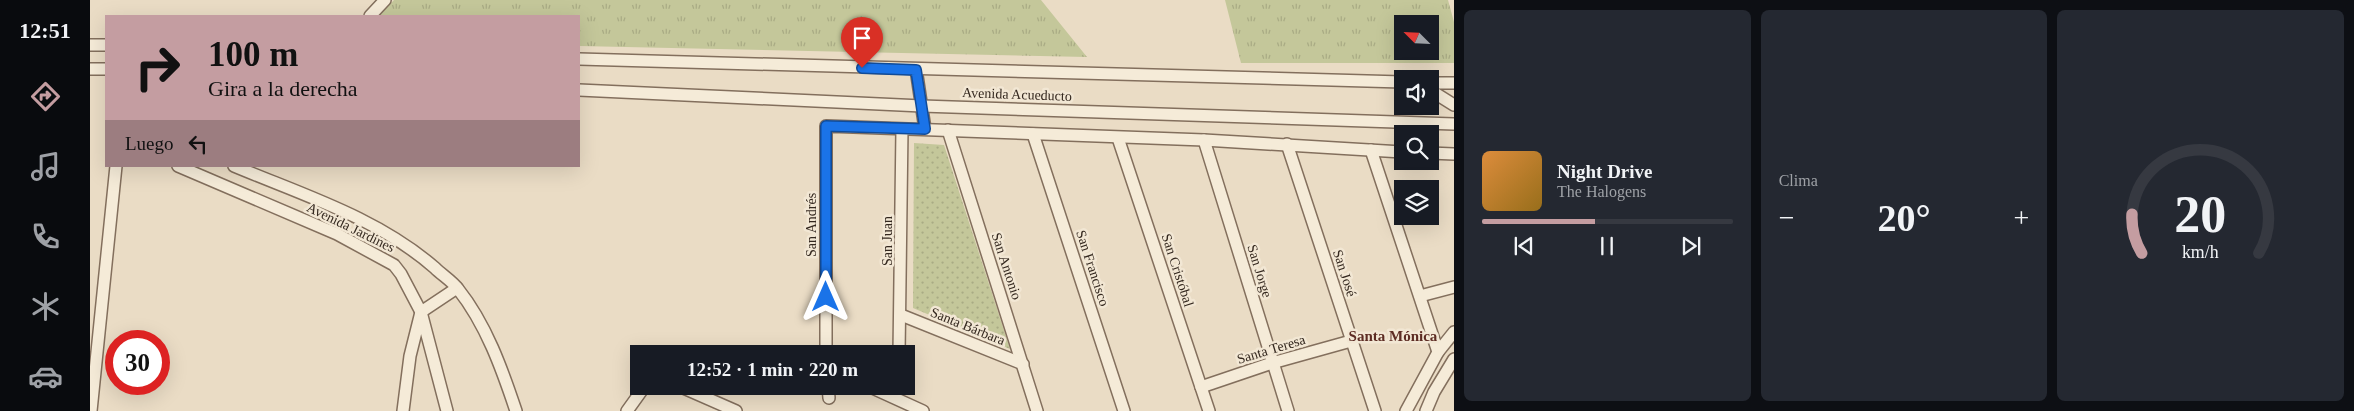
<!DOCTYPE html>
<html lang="es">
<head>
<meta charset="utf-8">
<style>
  :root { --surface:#171b24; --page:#242831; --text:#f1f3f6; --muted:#9ea1a6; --line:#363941; --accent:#c49da1 }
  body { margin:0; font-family:"Times New Roman",serif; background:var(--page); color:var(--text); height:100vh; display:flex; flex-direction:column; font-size:19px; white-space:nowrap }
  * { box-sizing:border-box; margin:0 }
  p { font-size:16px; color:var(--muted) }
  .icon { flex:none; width:28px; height:28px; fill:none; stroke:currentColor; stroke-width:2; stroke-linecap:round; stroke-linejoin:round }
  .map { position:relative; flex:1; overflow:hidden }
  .panel { display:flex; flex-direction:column; gap:10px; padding:10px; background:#0d0f14; width:900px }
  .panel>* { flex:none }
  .banner { position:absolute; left:15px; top:15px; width:475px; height:152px; border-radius:0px; box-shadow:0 5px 20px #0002; background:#c49da1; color:#111; overflow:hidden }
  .needle { width:32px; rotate:294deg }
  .buttons { position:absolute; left:1304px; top:15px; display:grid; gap:10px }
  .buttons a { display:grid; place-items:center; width:45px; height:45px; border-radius:0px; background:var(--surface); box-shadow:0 5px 20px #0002; font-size:25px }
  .speed { position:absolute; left:15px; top:330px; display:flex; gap:10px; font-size:25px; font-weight:700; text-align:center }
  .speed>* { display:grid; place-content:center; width:65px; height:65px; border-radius:50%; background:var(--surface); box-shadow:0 5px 20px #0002; line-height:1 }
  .speed .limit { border:8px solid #d22; background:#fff; color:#111 }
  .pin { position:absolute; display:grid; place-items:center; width:42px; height:42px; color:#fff; margin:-51px -21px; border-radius:50% 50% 50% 0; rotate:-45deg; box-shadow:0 0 5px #0007 }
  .pin .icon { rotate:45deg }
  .me { position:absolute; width:55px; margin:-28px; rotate:0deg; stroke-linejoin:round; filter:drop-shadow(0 0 4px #0008) }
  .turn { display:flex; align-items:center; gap:18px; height:105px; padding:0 20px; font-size:22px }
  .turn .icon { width:65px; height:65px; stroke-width:2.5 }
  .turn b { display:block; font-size:35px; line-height:42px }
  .then { display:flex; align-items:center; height:48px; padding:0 20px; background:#0003; gap:10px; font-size:19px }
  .big { font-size:38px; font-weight:700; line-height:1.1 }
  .panel .widget { flex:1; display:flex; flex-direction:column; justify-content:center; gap:8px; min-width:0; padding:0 18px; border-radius:8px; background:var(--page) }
  .panel .dial { align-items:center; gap:0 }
  .dial svg { height:130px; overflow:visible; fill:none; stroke:var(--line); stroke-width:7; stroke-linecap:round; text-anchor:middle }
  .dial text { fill:var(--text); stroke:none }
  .song { display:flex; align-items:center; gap:15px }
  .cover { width:60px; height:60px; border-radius:8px; background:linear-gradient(135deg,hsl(30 70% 55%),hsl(40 70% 35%)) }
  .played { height:5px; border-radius:2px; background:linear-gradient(90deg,var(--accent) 45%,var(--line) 45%) }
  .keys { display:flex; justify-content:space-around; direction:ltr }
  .heat { display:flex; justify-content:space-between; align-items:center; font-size:28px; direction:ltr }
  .panel .tiles { flex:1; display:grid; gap:10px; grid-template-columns:repeat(3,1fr) }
  .trip { position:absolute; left:540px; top:345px; width:285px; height:50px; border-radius:0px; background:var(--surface); box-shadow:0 5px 20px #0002; font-weight:700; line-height:50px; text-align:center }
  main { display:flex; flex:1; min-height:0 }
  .dock { display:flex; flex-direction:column; width:90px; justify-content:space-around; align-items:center; background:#090b0e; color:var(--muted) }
  .dock .icon { width:35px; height:35px }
  .dock .active { color:var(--accent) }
  .dock b { font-size:22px; color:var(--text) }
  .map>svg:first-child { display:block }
  .grass { fill:url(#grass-tufts); fill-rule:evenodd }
  .park { fill:url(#park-dots) }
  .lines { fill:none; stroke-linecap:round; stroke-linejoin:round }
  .minor-casing { stroke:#836f5d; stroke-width:14 }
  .minor { stroke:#f5ebd8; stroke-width:11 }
  .route-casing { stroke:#114b97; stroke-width:12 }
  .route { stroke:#1a73e8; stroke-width:9 }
  .labels { text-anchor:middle; stroke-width:5; stroke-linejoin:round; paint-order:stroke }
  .street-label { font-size:14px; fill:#34281f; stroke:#f2e7d4 }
  .neighbourhood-label { font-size:15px; font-weight:bold; fill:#5d2c23; stroke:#f2e7d4 }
</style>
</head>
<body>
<main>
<nav class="dock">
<b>12:51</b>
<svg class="icon active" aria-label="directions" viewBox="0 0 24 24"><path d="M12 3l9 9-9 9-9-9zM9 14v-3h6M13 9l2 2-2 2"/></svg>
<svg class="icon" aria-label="music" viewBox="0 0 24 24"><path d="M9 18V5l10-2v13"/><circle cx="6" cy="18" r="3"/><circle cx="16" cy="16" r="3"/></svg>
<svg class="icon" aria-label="phone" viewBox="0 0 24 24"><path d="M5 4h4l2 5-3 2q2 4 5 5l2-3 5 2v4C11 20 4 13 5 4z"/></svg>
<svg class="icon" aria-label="climate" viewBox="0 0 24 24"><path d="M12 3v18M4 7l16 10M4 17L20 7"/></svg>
<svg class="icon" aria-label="car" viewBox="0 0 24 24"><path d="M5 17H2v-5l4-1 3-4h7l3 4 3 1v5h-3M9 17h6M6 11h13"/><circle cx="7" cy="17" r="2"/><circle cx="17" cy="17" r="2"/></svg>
</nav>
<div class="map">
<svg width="1364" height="411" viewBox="0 0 1364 411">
  <defs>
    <pattern id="grass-tufts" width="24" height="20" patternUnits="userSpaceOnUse" patternTransform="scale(1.25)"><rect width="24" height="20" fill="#c4c79a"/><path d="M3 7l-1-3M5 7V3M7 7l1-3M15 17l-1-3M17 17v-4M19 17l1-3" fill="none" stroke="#a9ab84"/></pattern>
    <pattern id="park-dots" width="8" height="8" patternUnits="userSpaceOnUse" patternTransform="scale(1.25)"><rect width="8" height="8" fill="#c4c79a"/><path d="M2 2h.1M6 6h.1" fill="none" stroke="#a9ab84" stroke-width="1.8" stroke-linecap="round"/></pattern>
  </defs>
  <rect width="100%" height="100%" fill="#eadcc5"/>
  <!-- grass -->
  <g class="grass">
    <polygon points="304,0 951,0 997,57 489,46 489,16 289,16"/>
    <path d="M1135,0h223l6,22v41h-213zM1312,24h28v27h-28z"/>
  </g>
  <!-- park -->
  <polygon class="park" points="824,143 854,145 920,349 823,308"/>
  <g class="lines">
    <!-- minor casing -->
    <g class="minor-casing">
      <g id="minor">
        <polyline points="280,16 295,0"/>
        <polyline points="0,45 16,45"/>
        <polyline points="489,59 1312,82"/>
        <polyline points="0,69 16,69"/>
        <polyline points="826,69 835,129"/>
        <polyline points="1340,83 1364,83"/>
        <polyline points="489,90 832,106 1364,124"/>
        <polyline points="1340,90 1364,105"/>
        <polyline points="858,130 947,411"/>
        <polyline points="943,134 1034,411"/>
        <polyline points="1028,138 1119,411"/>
        <polyline points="1114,140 1198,411"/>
        <polyline points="1197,144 1285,411"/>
        <polyline points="1281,150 1348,352"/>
        <polyline points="1340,153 1364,154"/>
        <polyline points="88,166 247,234 304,265 311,274 331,312 357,411"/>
        <path d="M144,166c69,29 144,52 201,102 7,7 17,13 23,21 28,35 44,80 58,122"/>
        <polyline points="1330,296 1364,287"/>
        <polyline points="811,315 933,364"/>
        <polyline points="736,354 736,126 1114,140 1312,152"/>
        <polyline points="809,354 812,129"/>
        <polyline points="589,386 646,411"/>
        <polyline points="738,386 739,398"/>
        <polyline points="778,386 833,411"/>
        <polyline points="1111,387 1182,363 1261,341"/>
        <polyline points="1,411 26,166"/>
        <polyline points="313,411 320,356 331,312 367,288"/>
        <polyline points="537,411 555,386"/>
        <polyline points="1316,411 1348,352 1364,332"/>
        <polyline points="1336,411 1344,392 1364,359"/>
      </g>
    </g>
    <!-- minor -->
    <use href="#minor" class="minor"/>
  </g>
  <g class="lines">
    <!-- route casing -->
    <g class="route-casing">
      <polyline id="route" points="736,297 736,126 835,129 826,70 772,68"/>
    </g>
    <!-- route -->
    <use href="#route" class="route"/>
  </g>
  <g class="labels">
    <!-- street labels -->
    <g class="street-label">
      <text transform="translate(927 94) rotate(2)" y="5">Avenida Acueducto</text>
      <text transform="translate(721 225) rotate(-90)" y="5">San Andrés</text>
      <text transform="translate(261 227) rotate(26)" y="5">Avenida Jardines</text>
      <text transform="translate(797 241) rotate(-90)" y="5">San Juan</text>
      <text transform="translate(917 266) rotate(72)" y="5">San Antonio</text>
      <text transform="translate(1003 268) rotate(72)" y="5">San Francisco</text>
      <text transform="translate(1088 270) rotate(72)" y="5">San Cristóbal</text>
      <text transform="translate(1170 271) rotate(73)" y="5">San Jorge</text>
      <text transform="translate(1255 273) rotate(72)" y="5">San José</text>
      <text transform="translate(878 326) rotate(22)" y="5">Santa Bárbara</text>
      <text transform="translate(1181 349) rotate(-17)" y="5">Santa Teresa</text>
    </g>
    <!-- neighbourhood labels -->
    <g class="neighbourhood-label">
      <text x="1303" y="341">Santa Mónica</text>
    </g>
  </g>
</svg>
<div class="buttons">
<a><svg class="needle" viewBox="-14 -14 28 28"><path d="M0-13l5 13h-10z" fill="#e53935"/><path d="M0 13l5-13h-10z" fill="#9ea1a6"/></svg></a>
<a><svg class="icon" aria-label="sound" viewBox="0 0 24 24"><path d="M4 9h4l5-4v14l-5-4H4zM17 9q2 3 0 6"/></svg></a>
<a><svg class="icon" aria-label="search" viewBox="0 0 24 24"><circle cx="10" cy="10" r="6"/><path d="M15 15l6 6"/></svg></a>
<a><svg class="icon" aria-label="layers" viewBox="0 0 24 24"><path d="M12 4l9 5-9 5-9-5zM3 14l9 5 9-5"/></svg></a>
</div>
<div class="speed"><div class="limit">30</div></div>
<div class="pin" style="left:772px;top:68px;background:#d93025"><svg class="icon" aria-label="arrive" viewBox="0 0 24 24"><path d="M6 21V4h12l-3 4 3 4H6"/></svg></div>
<svg class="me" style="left:736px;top:297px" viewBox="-20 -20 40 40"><path d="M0-17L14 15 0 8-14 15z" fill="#1a73e8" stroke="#fff" stroke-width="4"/></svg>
<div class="trip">12:52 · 1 min · 220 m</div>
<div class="banner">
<div class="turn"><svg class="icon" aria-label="right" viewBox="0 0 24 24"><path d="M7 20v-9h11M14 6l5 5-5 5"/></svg><div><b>100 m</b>Gira a la derecha</div></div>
<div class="then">Luego<svg class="icon" aria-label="left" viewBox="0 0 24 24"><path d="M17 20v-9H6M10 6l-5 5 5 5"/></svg></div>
</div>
</div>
<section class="panel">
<div class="tiles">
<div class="widget">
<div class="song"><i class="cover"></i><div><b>Night Drive</b><p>The Halogens</p></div></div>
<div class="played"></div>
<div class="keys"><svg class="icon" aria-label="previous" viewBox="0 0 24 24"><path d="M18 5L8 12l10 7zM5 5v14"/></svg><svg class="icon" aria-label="pause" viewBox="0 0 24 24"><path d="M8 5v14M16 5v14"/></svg><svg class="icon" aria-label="next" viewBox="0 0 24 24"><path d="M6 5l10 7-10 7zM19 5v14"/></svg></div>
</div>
<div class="widget"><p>Clima</p>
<div class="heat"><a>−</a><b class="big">20°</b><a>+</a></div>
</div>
<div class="widget dial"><svg viewBox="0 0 100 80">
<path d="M14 69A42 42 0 1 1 86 69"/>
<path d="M14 69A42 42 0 0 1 8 45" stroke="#c49da1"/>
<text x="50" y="56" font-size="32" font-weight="700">20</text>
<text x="50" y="72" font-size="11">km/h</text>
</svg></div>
</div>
</section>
</main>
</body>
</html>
